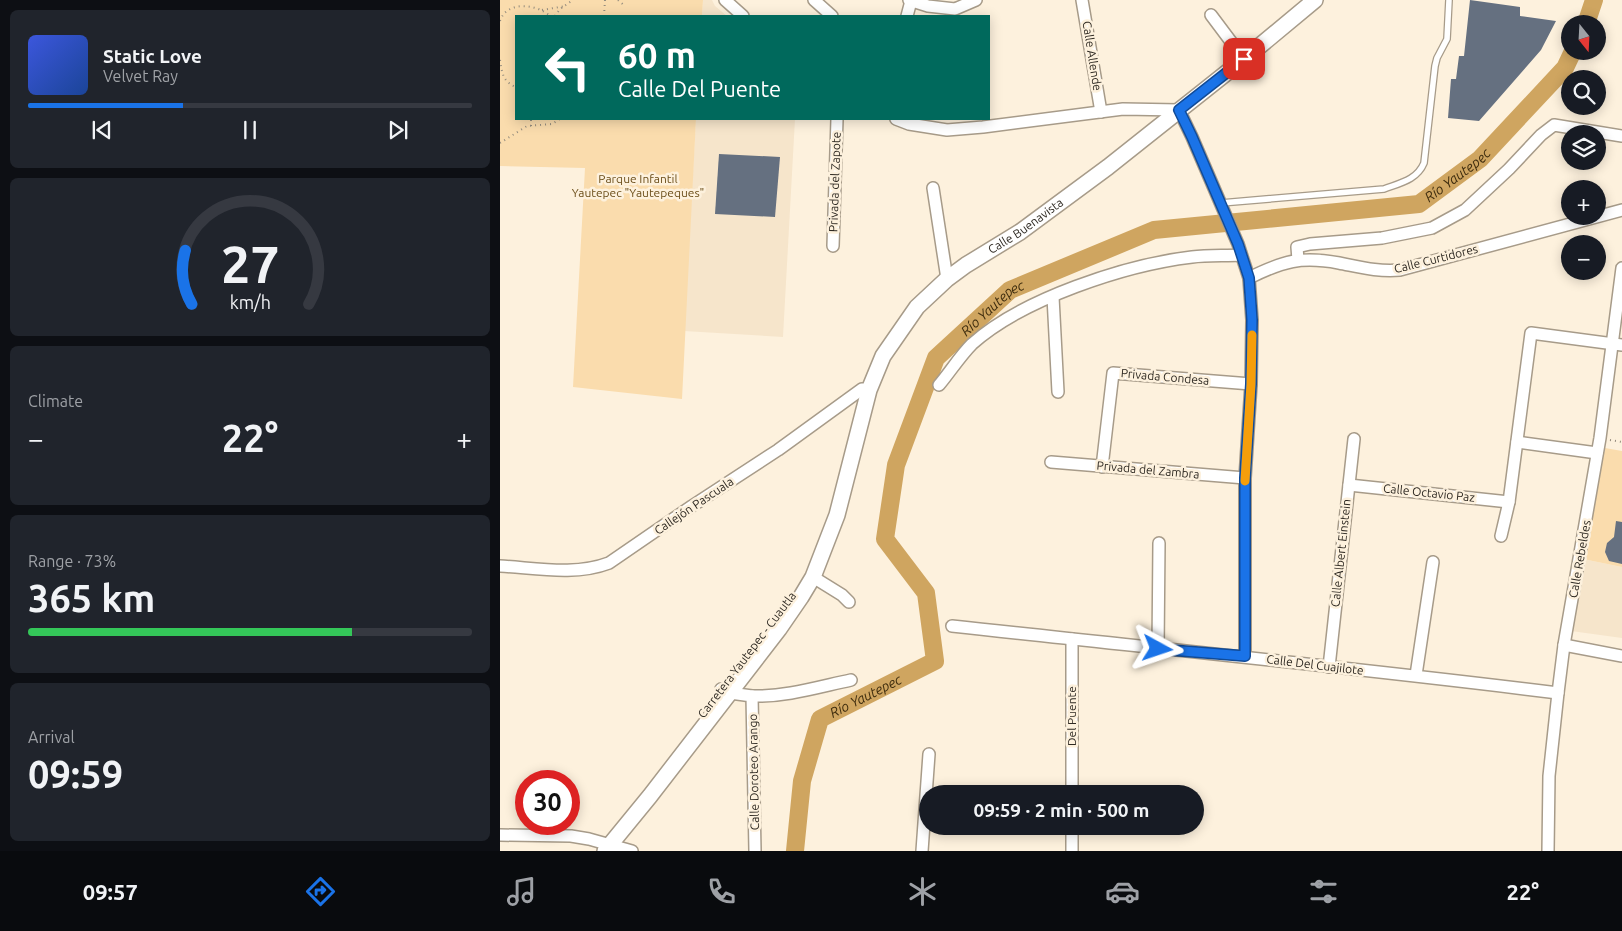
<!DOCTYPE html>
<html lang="en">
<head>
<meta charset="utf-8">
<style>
  :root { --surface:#171b24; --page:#20242c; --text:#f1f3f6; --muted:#9ea1a6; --line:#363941; --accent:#1a73e8 }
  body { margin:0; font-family:Ubuntu,sans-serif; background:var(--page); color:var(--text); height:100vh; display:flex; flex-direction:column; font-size:19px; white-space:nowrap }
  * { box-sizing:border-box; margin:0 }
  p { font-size:16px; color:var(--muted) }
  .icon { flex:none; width:28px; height:28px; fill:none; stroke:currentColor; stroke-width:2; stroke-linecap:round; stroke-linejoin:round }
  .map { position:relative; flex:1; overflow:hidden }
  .details { display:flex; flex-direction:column; gap:10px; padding:10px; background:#0d0f14; width:500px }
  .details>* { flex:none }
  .guide { position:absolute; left:15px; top:15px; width:475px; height:105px; border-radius:0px; box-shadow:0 2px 12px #0003; background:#00695c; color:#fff; overflow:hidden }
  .needle { width:32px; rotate:162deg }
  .fabs { position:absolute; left:1061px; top:15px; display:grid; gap:10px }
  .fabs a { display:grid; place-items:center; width:45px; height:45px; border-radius:50%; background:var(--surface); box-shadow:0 2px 12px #0003; font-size:25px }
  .speed { position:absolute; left:15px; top:770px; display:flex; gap:10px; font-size:25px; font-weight:700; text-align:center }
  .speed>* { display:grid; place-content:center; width:65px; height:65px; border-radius:50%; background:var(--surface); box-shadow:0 2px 12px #0003; line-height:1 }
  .speed .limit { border:8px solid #d22; background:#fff; color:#111 }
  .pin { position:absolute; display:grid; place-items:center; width:42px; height:42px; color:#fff; margin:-21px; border-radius:10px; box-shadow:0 2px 8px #0006 }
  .me { position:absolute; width:55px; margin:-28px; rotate:95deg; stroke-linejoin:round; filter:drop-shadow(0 0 4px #0008) }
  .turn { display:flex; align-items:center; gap:18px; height:105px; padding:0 20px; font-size:22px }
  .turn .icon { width:65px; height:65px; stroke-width:2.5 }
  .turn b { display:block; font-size:35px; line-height:42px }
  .big { font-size:38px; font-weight:700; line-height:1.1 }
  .details .card { flex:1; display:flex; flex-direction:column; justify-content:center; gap:8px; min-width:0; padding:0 18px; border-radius:8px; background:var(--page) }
  .details .dial { align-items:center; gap:0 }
  .dial svg { height:130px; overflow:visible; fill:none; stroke:var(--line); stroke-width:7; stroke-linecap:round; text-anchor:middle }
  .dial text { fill:var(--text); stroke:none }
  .song { display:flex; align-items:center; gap:15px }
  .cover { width:60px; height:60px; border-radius:8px; background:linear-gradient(135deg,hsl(230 70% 55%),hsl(220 70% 35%)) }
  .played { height:5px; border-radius:2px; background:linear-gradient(90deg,var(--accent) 35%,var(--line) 35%) }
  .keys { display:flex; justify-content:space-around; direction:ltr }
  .heat { display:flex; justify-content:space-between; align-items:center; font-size:28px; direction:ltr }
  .charge { height:8px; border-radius:4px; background:linear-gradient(90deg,#34c759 73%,var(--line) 0) }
  .trip { position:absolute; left:419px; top:785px; width:285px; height:50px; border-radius:25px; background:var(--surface); box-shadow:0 2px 12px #0003; font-weight:700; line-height:50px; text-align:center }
  .tabs { display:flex; height:80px; justify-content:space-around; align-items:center; background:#090b0e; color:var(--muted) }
  .tabs .icon { width:35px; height:35px }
  .tabs .selected { color:var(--accent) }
  .tabs b { font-size:22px; color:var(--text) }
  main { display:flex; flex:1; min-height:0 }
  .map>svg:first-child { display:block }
  .built { fill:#f6e5cb }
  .green { fill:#fadcad }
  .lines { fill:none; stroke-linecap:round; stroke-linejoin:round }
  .river { stroke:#cfa560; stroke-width:18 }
  .building { fill:#657080 }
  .lane-casing { stroke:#a79b89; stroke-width:8 }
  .street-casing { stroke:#a79b89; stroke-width:14 }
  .secondary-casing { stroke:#a79b89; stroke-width:18 }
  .path { stroke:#948c7e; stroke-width:2; stroke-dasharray:1 4; stroke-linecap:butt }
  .lane { stroke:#fff; stroke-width:5.5 }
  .street { stroke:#fff; stroke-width:11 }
  .secondary { stroke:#fff; stroke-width:15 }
  .route-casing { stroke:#114b97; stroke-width:12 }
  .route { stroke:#1a73e8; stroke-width:9 }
  .slow { stroke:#f59e0b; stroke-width:9 }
  .labels { text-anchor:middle; stroke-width:5; stroke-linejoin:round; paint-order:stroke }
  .street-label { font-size:12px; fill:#2e2922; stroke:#fdf1dd }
  .park-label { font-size:12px; fill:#6c4f1b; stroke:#fdf1dd }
  .water-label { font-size:14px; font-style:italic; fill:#3f2d0e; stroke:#fdf1dd }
</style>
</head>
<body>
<main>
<section class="details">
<div class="card">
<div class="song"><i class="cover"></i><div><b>Static Love</b><p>Velvet Ray</p></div></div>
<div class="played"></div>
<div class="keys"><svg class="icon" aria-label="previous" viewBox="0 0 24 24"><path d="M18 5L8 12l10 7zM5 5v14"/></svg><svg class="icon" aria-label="pause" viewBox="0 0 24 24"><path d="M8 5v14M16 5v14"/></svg><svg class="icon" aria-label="next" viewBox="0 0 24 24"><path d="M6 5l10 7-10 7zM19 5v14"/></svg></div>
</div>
<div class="card dial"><svg viewBox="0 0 100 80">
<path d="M14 69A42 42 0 1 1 86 69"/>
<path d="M14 69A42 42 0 0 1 10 36" stroke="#1a73e8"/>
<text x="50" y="56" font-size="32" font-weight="700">27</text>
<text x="50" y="72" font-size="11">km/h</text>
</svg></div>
<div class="card"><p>Climate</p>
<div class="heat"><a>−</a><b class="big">22°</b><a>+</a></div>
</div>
<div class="card"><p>Range · 73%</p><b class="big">365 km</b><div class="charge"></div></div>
<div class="card"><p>Arrival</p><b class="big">09:59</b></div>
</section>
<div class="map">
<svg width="1122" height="851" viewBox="0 0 1122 851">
  <rect width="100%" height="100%" fill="#fdf1dd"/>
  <!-- built -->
  <g class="built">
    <polygon points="203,0 212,0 215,6 227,16 202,16"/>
    <polygon points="196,119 295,119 283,337 184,331"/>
    <polygon points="1083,559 1122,567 1122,638 1071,631"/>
  </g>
  <!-- green -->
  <g class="green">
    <polygon points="0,0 203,0 202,16 16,16 16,119 196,119 182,399 73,387 85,168 0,166"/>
    <polygon points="1105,448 1122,451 1122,567 1083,559"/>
  </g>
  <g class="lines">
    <!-- river -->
    <g class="river">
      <polyline points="1086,24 1094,0"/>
      <path id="s1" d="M295,851l7,-70 18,-62 115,-58 -9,-68 -41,-54 11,-74 40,-107 74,-68 144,-60 265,-26 61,-45 85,-91 8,-17"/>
    </g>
  </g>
  <!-- building -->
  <g class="building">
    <polygon points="970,0 1020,7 1020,16 1056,21 1041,50 979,121 948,118 951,79 956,79 959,56 964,56"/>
    <polygon points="219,154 280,157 275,217 215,214"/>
    <polygon points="1116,521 1122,522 1122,564 1109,561 1105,552 1107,543 1114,537"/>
  </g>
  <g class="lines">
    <!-- lane casing -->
    <g class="lane-casing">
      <path id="lane" d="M721,203l163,-14c16,-6 33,-9 40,-26l11,-97 2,-8 10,-19 2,-39"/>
    </g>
    <!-- street casing -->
    <g class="street-casing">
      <g id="street">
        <polyline points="225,0 243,16"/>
        <polyline points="314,0 332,16"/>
        <polyline points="409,0 428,6 455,9 476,0"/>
        <polyline points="582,0 601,112"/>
        <polyline points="711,15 744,59"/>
        <polyline points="407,16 411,1"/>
        <polyline points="396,119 409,124 447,130 483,127 623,109 679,110 692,137 738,244 749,278 752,320 751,384 745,478 745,656"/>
        <polyline points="433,188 447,279"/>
        <polyline points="333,246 337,119"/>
        <polyline points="798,260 797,247 810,244 882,238 932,228 965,210 1009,169 1041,135 1054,125 1122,136"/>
        <path d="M749,278c34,-17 52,-22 90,-15 21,4 39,9 61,7l222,-60"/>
        <polyline points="553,297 558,392"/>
        <path d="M439,385c11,-13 21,-29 33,-41 50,-45 153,-79 220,-87 16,-2 33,-1 49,-2"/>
        <polyline points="1017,442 1097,453"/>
        <polyline points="551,462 745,478"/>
        <polyline points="602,467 613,373 751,384"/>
        <polyline points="849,485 1009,502"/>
        <polyline points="1001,536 1009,502 1031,333 1122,345"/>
        <path d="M0,566c36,2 75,10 109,-3l83,-57 86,-56 84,-61 7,1"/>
        <polyline points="313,577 342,595 349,602"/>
        <path d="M452,626c202,22 404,42 606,67"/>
        <polyline points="1064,645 1122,656"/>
        <polyline points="658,649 659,543"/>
        <polyline points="829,667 854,439"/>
        <polyline points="916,675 933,562"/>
        <polyline points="221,689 230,693 252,696 255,851"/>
        <path d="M252,696c34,1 66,-9 99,-16"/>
        <polyline points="572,794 572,639"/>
        <polyline points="0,835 71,836 89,839 132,851"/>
        <polyline points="422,851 429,754"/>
        <polyline points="572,851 572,826"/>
        <polyline points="1048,851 1049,776 1058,693 1064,645 1100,438 1122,268"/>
      </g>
    </g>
    <!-- secondary casing -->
    <g class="secondary-casing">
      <g id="secondary">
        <path id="s2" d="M105,851l45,-55 129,-167 22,-32 12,-20 24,-62 32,-125 14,-34 34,-49 30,-28 19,-14 54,-33 88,-65 136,-108 71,-59"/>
      </g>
    </g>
    <!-- path -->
    <g class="path">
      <polyline points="118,0 125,6"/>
      <polyline points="42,10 66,6"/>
      <polyline points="55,16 60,9 73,0"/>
      <polyline points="104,16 105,0"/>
      <path d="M0,21c7,-21 37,-17 50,-5"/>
      <path d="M0,60c2,13 3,22 16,27"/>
      <polyline points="31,126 31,119"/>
      <polyline points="0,143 27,126 52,124 60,119"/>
      <polyline points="1110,440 1122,442"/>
    </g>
    <!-- lane -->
    <use href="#lane" class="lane"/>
    <!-- street -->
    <use href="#street" class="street"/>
    <!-- secondary -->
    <use href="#secondary" class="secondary"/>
  </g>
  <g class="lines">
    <!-- route casing -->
    <g class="route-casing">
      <polyline id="route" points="658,649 745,656 745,478 751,384 752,320 749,278 738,244 692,137 679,110 744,59"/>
    </g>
    <!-- route -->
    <use href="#route" class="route"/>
    <!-- slow -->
    <polyline class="slow" points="745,481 751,384 752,335"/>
  </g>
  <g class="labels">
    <!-- street labels -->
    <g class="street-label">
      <text transform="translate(592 56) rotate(81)" y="4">Calle Allende</text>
      <text transform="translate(335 182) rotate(-88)" y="4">Privada del Zapote</text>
      <text dy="4" stroke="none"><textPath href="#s2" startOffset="772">Calle Buenavista</textPath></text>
      <text transform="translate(936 259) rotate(-14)" y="4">Calle Curtidores</text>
      <text transform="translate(665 377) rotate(5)" y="4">Privada Condesa</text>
      <text transform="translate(648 470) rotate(5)" y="4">Privada del Zambra</text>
      <text transform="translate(929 493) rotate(6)" y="4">Calle Octavio Paz</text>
      <text transform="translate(194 506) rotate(-34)" y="4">Callejón Pascuala</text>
      <text transform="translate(841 553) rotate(-84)" y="4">Calle Albert Einstein</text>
      <text transform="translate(1080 559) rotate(-80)" y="4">Calle Rebeldes</text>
      <text transform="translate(247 655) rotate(-53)" y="4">Carretera Yautepec - Cuautla</text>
      <text transform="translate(815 665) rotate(7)" y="4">Calle Del Cuajilote</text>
      <text transform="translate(572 716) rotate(-90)" y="4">Del Puente</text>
      <text transform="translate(254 772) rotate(-91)" y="4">Calle Doroteo Arango</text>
    </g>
    <!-- park labels -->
    <g class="park-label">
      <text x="138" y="183">Parque Infantil<tspan x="138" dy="14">Yautepec "Yautepeques"</tspan></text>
    </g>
    <!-- water labels -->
    <g class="water-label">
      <text dy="5" stroke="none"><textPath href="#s1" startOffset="1160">Río Yautepec</textPath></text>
      <text dy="5" stroke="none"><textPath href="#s1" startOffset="665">Río Yautepec</textPath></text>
      <text dy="5" stroke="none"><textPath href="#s1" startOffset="186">Río Yautepec</textPath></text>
    </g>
  </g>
</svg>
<div class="fabs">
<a><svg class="needle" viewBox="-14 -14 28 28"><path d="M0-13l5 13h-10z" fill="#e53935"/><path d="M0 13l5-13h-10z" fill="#9ea1a6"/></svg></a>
<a><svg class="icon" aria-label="search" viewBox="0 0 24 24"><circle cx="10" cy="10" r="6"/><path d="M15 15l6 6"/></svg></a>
<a><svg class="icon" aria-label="layers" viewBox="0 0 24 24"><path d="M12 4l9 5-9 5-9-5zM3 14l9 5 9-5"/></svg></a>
<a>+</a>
<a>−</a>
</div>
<div class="speed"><div class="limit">30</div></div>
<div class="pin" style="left:744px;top:59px;background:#d93025"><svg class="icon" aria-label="arrive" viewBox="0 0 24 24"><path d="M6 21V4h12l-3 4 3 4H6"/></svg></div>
<svg class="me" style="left:658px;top:649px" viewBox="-20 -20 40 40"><path d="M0-17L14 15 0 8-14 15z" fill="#1a73e8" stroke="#fff" stroke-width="4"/></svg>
<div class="trip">09:59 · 2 min · 500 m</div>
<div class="guide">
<div class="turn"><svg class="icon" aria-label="left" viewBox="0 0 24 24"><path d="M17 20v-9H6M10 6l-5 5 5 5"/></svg><div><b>60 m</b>Calle Del Puente</div></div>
</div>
</div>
</main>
<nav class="tabs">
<b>09:57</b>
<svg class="icon selected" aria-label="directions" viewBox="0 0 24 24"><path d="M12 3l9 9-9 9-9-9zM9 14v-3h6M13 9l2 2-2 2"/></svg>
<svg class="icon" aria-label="music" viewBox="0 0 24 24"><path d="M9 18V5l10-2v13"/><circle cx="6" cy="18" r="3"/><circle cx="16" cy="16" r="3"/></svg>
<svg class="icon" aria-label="phone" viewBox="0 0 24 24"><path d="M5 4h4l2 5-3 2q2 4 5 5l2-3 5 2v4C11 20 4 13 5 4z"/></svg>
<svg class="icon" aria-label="climate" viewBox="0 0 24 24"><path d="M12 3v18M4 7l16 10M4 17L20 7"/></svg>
<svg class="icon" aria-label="car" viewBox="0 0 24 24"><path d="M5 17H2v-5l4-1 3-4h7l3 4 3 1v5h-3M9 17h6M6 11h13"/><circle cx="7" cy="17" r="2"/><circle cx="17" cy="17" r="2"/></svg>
<svg class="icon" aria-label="filters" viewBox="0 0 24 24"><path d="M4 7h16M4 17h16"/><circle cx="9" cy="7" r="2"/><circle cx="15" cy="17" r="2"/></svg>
<b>22°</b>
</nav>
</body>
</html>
